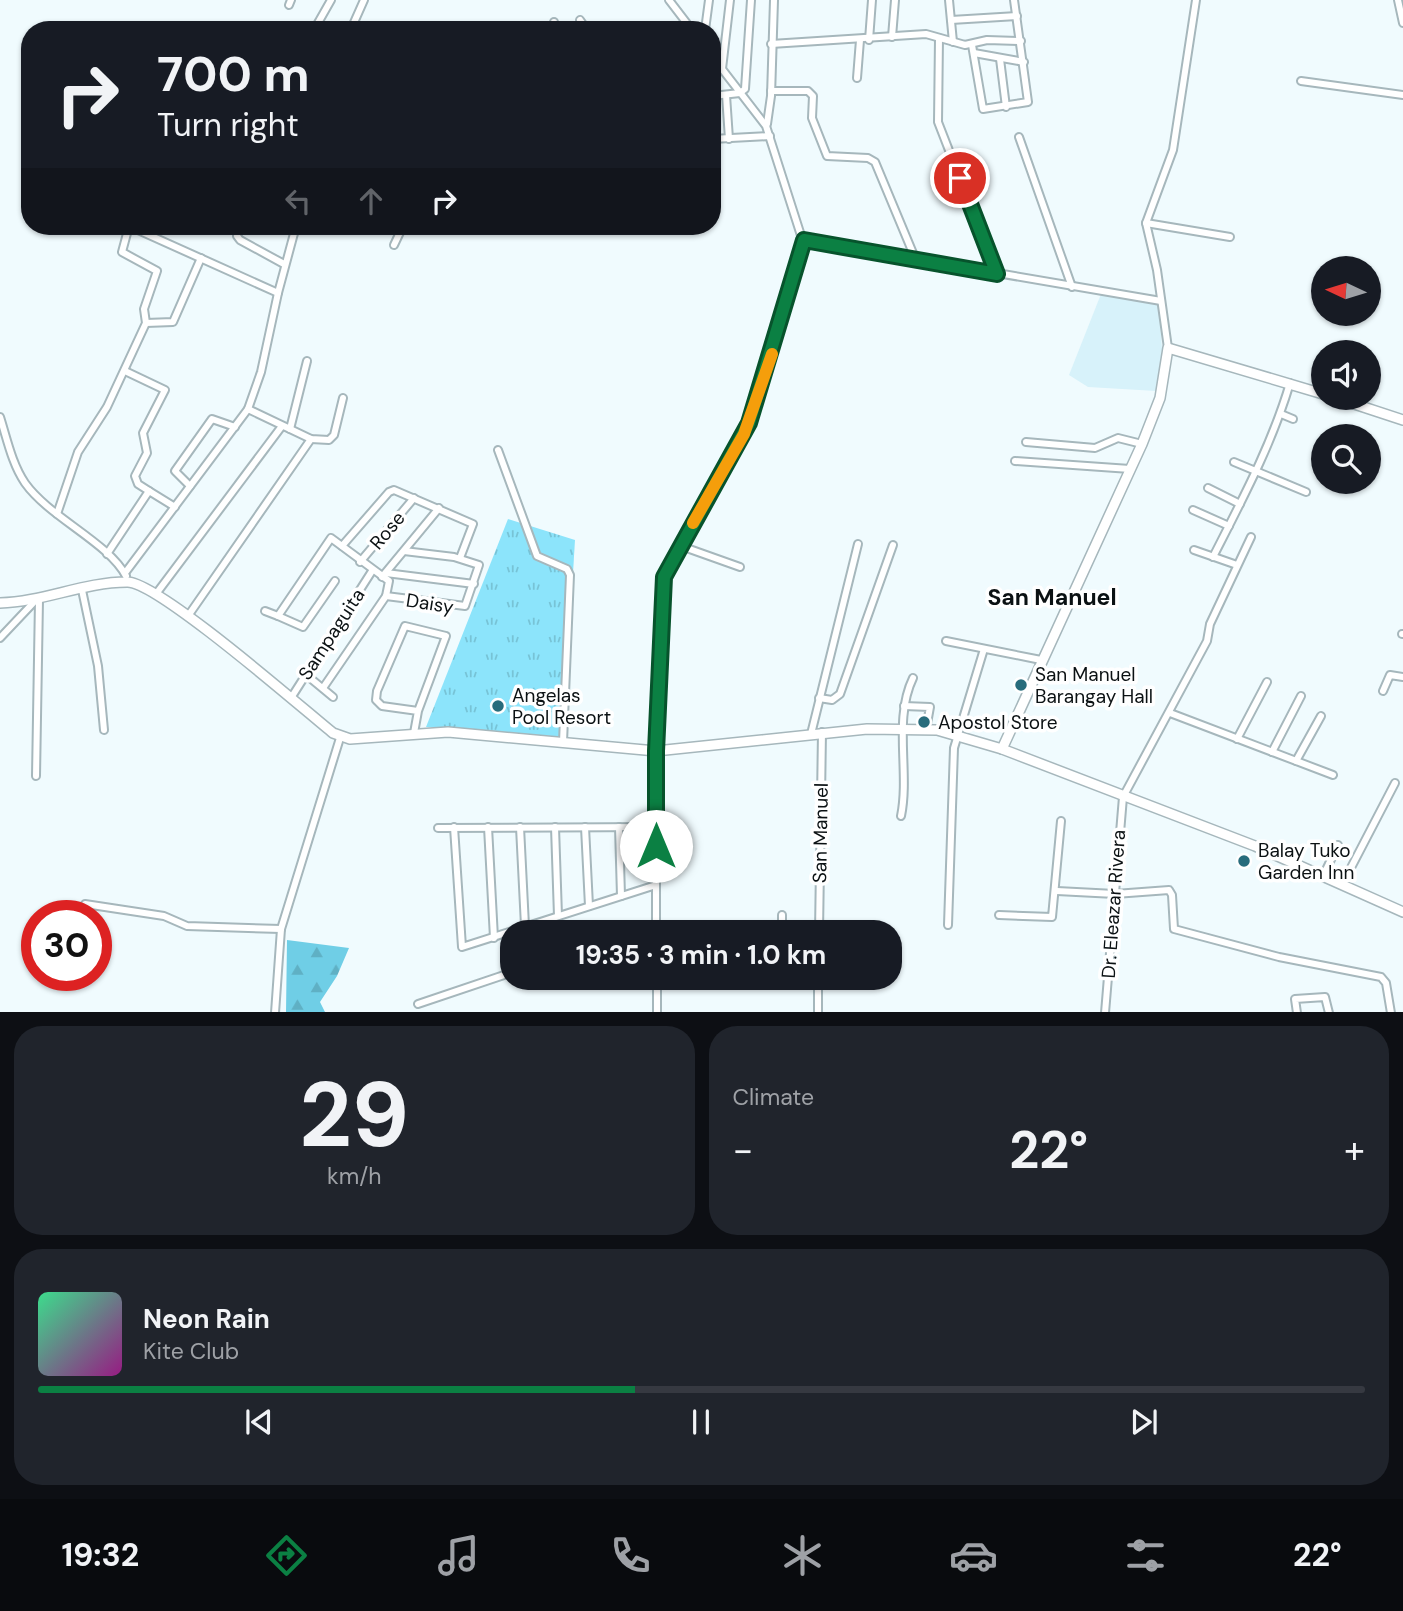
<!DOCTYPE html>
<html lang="en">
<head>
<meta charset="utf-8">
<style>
  :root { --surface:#171b24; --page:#20242c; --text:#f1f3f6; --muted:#9ea1a6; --line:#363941; --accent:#0b8043 }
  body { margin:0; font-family:"DM Sans",sans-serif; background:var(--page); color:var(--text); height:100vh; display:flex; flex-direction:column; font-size:26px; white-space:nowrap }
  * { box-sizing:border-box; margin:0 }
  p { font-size:23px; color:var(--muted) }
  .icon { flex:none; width:38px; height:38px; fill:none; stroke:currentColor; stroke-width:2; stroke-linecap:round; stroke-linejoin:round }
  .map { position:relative; height:1012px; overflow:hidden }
  .panel { display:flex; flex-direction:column; gap:14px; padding:14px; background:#0d0f14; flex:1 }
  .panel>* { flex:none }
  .guide { position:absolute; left:21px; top:21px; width:700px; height:214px; border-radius:28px; box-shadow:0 2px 5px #0004; background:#171b24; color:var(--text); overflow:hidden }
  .needle { width:46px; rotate:274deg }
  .tools { position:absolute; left:1311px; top:256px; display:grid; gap:14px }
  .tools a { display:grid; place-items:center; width:70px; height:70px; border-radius:50%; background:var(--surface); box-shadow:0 2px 5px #0004; font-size:35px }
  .speed { position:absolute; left:21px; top:900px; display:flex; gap:14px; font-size:35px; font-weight:700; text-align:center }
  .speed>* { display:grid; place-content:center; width:91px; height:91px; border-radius:50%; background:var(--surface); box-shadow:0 2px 5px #0004; line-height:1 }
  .speed .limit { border:10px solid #d22; background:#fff; color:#111 }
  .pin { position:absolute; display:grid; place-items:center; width:60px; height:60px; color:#fff; margin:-30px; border:4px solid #fff; border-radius:50%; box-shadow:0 2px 7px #0007 }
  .me { position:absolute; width:77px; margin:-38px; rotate:0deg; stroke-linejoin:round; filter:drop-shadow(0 0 5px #0008) }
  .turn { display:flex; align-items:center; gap:24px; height:147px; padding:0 21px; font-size:32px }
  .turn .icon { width:91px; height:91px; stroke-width:2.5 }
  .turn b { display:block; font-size:49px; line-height:60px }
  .lanes { display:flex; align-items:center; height:66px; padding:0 21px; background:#0003; justify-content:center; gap:35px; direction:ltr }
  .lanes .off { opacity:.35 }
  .big { font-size:52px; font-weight:700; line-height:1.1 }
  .panel .card { flex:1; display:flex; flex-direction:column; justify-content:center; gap:10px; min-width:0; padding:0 24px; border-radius:28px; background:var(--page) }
  .panel .dial { align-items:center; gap:0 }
  .dial b { font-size:91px; line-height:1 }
  .song { display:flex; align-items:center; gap:21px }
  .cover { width:84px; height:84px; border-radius:10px; background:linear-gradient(135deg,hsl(150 70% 55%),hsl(310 70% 35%)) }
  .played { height:7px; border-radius:4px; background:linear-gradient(90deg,var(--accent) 45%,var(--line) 45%) }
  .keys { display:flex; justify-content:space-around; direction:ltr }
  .heat { display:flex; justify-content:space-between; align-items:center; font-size:38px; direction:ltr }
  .panel .tiles { flex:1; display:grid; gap:14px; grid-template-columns:1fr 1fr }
  .card:last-child { grid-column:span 2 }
  .trip { position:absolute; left:500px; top:920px; width:402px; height:70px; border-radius:28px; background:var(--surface); box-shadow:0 2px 5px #0004; font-weight:700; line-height:70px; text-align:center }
  .dock { display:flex; height:112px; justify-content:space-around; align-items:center; background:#090b0e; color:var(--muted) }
  .dock .icon { width:49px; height:49px }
  .dock .current { color:var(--accent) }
  .dock b { font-size:32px; color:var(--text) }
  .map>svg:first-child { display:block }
  .built { fill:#d7f2fa }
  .forest { fill:url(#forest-firs) }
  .park { fill:url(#park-tufts) }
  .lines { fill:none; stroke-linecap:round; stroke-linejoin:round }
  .street-casing { stroke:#a6b7bc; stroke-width:10 }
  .secondary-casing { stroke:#a6b7bc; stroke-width:12 }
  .street { stroke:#fff; stroke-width:6 }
  .secondary { stroke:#fff; stroke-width:9 }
  .route-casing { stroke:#07532c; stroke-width:18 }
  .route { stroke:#0b8043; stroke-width:12 }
  .slow { stroke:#f59e0b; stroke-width:12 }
  .poi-dot { fill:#286c7c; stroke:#fff; stroke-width:2.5 }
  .labels { text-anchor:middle; stroke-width:7; stroke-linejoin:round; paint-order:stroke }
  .street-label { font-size:19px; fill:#0b1113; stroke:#fff }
  .poi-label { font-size:19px; fill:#0b1113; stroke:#fff; text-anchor:start }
  .quarter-label { font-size:23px; font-weight:bold; fill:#0b1113; stroke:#fff }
</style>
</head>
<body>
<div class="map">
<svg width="1403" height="1013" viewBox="0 0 1403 1013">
  <defs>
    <pattern id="forest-firs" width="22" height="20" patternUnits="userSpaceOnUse" patternTransform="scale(1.75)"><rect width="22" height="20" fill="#6fcee6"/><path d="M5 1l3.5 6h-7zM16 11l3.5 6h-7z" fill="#5fb0c4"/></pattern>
    <pattern id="park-tufts" width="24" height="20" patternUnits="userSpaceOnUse" patternTransform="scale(1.75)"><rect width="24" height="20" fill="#8ce4fb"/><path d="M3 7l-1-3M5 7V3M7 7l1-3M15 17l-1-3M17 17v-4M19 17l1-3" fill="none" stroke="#77c3d6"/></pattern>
  </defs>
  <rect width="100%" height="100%" fill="#f0fbfe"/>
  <!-- built -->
  <polygon class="built" points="1101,294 1159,305 1162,349 1156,391 1088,387 1069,375"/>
  <!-- forest -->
  <polygon class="forest" points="287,940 349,948 337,976 320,1002 325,1012 286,1012"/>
  <!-- park -->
  <polygon class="park" points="508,519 575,540 563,737 426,727"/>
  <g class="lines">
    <!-- street casing -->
    <g class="street-casing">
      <g id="street">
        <polyline points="669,0 692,30"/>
        <polyline points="949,0 953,42"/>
        <polyline points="1398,0 1403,23"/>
        <polyline points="289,5 291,0"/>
        <polyline points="580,20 587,30"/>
        <polyline points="951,20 1017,16"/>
        <polyline points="554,22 554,30"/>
        <polyline points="352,27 364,0"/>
        <polyline points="314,30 331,0"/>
        <polyline points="705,30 709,0"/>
        <polyline points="892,37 895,0"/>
        <polyline points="939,38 938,122 997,274"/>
        <polyline points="869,40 872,0"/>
        <polyline points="771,44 926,34 965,45 987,40 1021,41"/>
        <polyline points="972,45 983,109 1028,102 1014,0"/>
        <polyline points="974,53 1024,62"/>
        <polyline points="1000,59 1006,107"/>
        <polyline points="722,69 730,0"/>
        <polyline points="857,78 860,40"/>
        <polyline points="1301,81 1403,95"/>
        <polyline points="771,91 808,91 813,96 812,118 827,156 868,158 875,162 915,258"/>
        <polyline points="726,95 729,139"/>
        <polyline points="712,96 740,93 745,89 751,0"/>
        <polyline points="767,124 771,96 774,0"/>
        <polyline points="1019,137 1072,287"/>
        <polyline points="712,139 770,136"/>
        <polyline points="1146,223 1230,237"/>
        <polyline points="239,226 237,236 240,240 284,264"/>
        <polyline points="368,226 373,226"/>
        <polyline points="804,240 1161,301"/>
        <polyline points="394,245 403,226"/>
        <polyline points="278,293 296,226"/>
        <polyline points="146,323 173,322 201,258"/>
        <polyline points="1168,348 1157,270 1146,223 1173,150 1196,0"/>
        <polyline points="125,371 165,390 143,433 147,453 135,476 138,484 149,491"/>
        <polyline points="248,409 311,439 329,440 334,435 343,398"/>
        <polyline points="1281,414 1293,419"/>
        <path d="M0,417c7,22 12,47 25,66 25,35 83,59 101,93"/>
        <polyline points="290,429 307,361"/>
        <polyline points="1026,442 1095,448 1118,438 1142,444"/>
        <polyline points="498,450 537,556 567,569 570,575 563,742"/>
        <polyline points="1015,461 1130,469"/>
        <polyline points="1234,462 1306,492"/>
        <polyline points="190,486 175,471 212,419 235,427"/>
        <polyline points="1208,488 1240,504"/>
        <polyline points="1193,510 1229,526"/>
        <polyline points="57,514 78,452 107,407 146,323 144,309 157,271 122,252 129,226"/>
        <polyline points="342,546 389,492 394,490 473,524 460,558"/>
        <polyline points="681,546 740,567"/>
        <polyline points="1194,550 1237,565"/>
        <polyline points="107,554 149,491 175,507"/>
        <path d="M1213,557c29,-57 59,-113 77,-174"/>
        <polyline points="360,562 414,498"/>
        <polyline points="125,573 248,409 261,372 278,293 129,226"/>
        <polyline points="386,573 474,584"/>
        <polyline points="382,577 439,508"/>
        <polyline points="82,590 98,666 104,730"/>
        <polyline points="156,594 282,426"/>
        <polyline points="265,611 278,616 331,538 389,581 386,596"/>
        <polyline points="188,616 311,439"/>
        <polyline points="278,616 303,627 335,581"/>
        <polyline points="1402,634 1403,634"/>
        <polyline points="0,638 35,601"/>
        <polyline points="946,641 1041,660"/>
        <polyline points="304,673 333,697"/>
        <polyline points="323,688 386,596 465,606 479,565 454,557 404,551"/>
        <polyline points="1383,691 1390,675 1403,677"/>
        <polyline points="291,698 372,571"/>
        <polyline points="819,698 832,700 840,694 893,545"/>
        <polyline points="904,706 930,707 926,729"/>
        <polyline points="1170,713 1333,775"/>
        <polyline points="414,733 418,711 446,636 405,626 377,691 376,700 382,706 418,711"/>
        <polyline points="811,734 858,544"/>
        <polyline points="1237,739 1267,682"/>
        <polyline points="1272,752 1301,696"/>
        <polyline points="1296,761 1321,716"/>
        <polyline points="36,776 39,600"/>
        <path d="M901,816c9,-44 -8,-97 12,-138"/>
        <polyline points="454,827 462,947 656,885"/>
        <polyline points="488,827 494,938"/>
        <polyline points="520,827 525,926"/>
        <polyline points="555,827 558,916"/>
        <polyline points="585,827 589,906"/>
        <polyline points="619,827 621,896"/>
        <polyline points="438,828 656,827"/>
        <polyline points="1324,874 1338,845"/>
        <polyline points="1343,883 1395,783"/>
        <polyline points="1057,891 1115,894 1169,890 1172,895 1174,929 1279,957 1381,977 1386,983 1391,1013"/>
        <polyline points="85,904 164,916 187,926 281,929"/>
        <polyline points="999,915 1052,917 1061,821"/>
        <polyline points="948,925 954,748 984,649"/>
        <polyline points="631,933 656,926"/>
        <polyline points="656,933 656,751 664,577 749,423 804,245 766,126 712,56"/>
        <polyline points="782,933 782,915"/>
        <polyline points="819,933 822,732"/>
        <polyline points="657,978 657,1013"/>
        <polyline points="606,981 615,978"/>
        <polyline points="418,1004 513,972"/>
        <polyline points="275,1013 281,929 340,738"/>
        <polyline points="818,1013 818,978"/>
        <polyline points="1105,1013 1123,797 1207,641 1210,624 1251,537"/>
        <polyline points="1297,1013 1295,999 1325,997 1329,1013"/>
      </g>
    </g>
    <!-- secondary casing -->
    <g class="secondary-casing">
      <g id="secondary">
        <polyline points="1333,397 1403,420"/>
        <path d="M0,603c43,-1 84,-21 127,-21 30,-1 175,126 206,151l17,6 98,-7 208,19 211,-22 70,1 65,19 253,97 148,66"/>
        <polyline points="1002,749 1142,444 1160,398 1168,348 1323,394"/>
      </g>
    </g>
    <!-- street -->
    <use href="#street" class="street"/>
    <!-- secondary -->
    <use href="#secondary" class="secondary"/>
  </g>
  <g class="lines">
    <!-- route casing -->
    <g class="route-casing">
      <polyline id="route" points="656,846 656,751 664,577 749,423 804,240 997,274 960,178"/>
    </g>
    <!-- route -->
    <use href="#route" class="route"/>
    <!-- slow -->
    <polyline class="slow" points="693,523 744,434 772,354"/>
  </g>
  <!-- markers -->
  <g class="poi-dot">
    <circle cx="1021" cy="685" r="7"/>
    <circle cx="498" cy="706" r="7"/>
    <circle cx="924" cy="722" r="7"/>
    <circle cx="1244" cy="861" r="7"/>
  </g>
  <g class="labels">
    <!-- street labels -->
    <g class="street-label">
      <text transform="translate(387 530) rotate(-50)" y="7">Rose</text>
      <text transform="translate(430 603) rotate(9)" y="7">Daisy</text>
      <text transform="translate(331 634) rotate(-57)" y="7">Sampaguita</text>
      <text transform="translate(820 833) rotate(-89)" y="7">San Manuel</text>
      <text transform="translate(1113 904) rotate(-86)" y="7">Dr. Eleazar Rivera</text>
    </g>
    <!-- poi labels -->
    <g class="poi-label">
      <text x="1035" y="681">San Manuel<tspan x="1035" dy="22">Barangay Hall</tspan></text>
      <text x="512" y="702">Angelas<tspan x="512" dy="22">Pool Resort</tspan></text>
      <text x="938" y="729">Apostol Store</text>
      <text x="1258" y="857">Balay Tuko<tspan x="1258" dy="22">Garden Inn</tspan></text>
    </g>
    <!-- quarter labels -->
    <g class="quarter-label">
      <text x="1052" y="605">San Manuel</text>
    </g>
  </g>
</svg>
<div class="tools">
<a><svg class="needle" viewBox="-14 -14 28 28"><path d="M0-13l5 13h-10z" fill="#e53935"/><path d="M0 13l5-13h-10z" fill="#9ea1a6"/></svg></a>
<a><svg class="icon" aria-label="sound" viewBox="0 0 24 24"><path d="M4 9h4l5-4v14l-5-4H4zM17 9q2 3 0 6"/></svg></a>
<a><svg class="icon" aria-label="search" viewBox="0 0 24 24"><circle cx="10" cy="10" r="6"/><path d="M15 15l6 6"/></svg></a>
</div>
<div class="speed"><div class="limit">30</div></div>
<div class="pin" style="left:960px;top:178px;background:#d93025"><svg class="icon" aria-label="arrive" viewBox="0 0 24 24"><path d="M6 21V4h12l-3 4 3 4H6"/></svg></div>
<svg class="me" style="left:656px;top:846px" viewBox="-20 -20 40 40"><circle r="19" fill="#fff"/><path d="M0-13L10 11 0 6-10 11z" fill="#0b8043"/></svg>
<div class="trip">19:35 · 3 min · 1.0 km</div>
<div class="guide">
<div class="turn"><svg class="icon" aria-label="right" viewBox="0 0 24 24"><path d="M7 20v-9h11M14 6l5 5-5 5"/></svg><div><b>700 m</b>Turn right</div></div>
<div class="lanes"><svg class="icon off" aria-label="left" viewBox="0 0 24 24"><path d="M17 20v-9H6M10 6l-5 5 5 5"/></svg><svg class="icon off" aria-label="ahead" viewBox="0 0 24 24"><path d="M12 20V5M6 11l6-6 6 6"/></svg><svg class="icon" aria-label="right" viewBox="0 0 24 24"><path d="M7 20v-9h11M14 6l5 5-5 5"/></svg></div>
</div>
</div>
<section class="panel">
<div class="tiles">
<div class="card dial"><b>29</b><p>km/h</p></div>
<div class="card"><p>Climate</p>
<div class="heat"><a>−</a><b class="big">22°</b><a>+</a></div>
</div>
<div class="card">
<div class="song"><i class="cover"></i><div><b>Neon Rain</b><p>Kite Club</p></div></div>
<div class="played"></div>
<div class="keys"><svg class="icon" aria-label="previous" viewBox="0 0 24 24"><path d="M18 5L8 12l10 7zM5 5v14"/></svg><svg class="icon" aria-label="pause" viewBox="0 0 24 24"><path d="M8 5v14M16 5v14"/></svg><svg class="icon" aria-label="next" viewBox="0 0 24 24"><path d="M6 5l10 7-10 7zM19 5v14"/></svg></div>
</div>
</div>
</section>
<nav class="dock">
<b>19:32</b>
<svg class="icon current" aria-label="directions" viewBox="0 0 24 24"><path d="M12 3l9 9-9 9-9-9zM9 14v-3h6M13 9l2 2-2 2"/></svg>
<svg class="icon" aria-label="music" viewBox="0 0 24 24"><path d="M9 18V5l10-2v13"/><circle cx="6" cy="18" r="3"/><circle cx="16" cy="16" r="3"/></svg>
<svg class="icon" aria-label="phone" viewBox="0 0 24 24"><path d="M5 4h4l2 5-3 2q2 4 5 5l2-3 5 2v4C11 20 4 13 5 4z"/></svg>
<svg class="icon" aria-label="climate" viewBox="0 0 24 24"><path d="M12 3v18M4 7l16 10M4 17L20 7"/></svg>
<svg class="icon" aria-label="car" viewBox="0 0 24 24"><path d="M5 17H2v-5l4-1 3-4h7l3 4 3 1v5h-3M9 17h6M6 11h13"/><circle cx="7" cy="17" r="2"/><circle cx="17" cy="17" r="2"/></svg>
<svg class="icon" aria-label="filters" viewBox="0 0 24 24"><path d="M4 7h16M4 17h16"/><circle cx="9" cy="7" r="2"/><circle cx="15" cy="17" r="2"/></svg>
<b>22°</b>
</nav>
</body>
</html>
